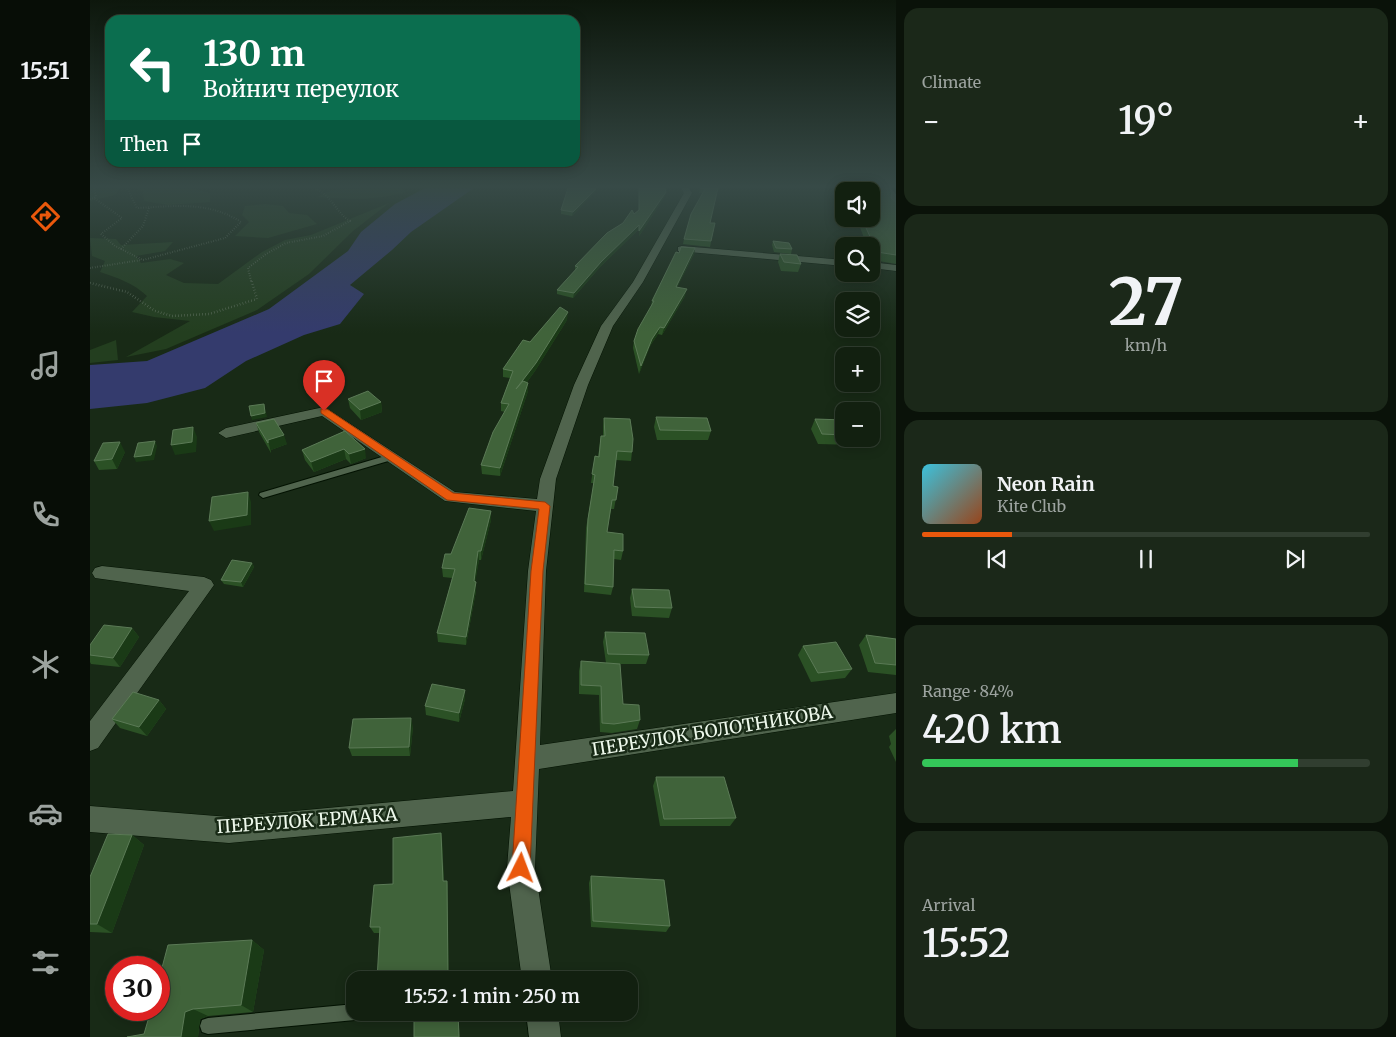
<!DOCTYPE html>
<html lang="en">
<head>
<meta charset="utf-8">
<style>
  :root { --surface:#122010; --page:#1b2819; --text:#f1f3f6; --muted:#9ca39f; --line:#313e30; --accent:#ea580c }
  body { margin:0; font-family:Merriweather,serif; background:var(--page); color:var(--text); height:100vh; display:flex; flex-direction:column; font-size:19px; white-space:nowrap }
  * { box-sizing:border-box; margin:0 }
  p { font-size:16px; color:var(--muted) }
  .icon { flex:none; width:28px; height:28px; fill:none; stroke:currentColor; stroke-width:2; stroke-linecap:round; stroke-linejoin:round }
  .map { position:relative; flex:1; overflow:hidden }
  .sheet { display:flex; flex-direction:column; gap:8px; padding:8px; background:#0a1209; width:500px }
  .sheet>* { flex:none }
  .banner { position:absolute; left:15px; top:15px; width:475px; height:152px; border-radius:15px; box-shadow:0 2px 12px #0003,0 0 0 1px var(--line); background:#0b6e4f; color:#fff; overflow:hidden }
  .tools { position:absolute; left:745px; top:182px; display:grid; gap:10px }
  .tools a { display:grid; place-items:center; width:45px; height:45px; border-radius:10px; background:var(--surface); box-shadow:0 2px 12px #0003,0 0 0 1px var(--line); font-size:25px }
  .speed { position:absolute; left:15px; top:956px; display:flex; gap:10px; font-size:25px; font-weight:700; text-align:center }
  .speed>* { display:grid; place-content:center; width:65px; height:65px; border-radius:50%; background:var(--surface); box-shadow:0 2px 12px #0003,0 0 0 1px var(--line); line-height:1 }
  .speed .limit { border:8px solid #d22; background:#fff; color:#111 }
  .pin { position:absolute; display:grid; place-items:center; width:42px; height:42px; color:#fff; margin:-51px -21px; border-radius:50% 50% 50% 0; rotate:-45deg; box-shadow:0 0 5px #0007 }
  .pin .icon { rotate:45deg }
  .me { position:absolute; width:55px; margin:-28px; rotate:3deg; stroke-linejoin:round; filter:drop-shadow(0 0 4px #0008) }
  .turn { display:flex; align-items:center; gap:18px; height:105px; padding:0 15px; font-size:22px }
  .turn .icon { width:65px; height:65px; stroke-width:2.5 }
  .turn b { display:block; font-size:35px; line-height:42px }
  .then { display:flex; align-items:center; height:48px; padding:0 15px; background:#0003; gap:10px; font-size:19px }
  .big { font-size:38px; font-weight:600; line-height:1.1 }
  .sheet .widget { flex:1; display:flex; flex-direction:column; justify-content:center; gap:8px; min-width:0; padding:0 18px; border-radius:15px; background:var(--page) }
  .sheet .dial { align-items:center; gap:0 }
  .dial b { font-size:65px; line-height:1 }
  .song { display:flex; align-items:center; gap:15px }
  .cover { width:60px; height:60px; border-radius:8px; background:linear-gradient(135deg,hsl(190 70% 55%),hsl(20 70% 35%)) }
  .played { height:5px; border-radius:2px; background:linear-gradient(90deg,var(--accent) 20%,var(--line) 20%) }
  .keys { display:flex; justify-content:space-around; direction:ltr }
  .heat { display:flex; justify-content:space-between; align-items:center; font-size:28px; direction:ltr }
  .charge { height:8px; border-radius:4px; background:linear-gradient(90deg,#34c759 84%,var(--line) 0) }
  .trip { position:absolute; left:256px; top:971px; width:292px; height:50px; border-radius:15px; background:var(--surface); box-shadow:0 2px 12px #0003,0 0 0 1px var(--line); font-weight:600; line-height:50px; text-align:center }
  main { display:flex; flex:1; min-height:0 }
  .menu { display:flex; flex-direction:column; width:90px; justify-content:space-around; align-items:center; background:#070d06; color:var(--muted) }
  .menu .icon { width:35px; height:35px }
  .menu .current { color:var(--accent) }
  .menu b { font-size:22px; color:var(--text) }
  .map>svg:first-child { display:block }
  .green { fill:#233e1f }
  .water { fill:#343b6d }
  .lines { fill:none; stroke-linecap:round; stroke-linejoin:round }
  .lane-casing { stroke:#031202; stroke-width:2 }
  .street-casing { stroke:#031202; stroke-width:1 }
  .path-far1 { stroke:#6b7a69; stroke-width:2; stroke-dasharray:0.5 2; stroke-linecap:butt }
  .path { stroke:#6b7a69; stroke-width:2.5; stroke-dasharray:0.5 2.5; stroke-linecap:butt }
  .lane { fill:#50644d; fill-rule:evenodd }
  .street { fill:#50644d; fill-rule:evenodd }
  .wall { fill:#2b5125 }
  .shaded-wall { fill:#1a3a16 }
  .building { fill:#40633a; stroke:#5b7a56 }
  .route { fill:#ea580c; stroke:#983908 }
  .labels { text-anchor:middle; stroke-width:5; stroke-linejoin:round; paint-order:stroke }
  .near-street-label { font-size:18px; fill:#edf8eb; stroke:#182a16 }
</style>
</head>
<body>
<main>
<nav class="menu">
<b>15:51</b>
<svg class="icon current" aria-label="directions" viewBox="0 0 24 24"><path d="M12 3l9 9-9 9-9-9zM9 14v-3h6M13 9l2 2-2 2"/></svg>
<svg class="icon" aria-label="music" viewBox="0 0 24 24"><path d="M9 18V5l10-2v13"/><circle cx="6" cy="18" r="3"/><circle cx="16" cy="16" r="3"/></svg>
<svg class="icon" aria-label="phone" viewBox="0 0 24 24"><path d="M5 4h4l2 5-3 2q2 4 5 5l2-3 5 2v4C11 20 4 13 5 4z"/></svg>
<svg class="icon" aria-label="climate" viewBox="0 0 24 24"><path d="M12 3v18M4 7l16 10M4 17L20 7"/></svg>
<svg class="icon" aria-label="car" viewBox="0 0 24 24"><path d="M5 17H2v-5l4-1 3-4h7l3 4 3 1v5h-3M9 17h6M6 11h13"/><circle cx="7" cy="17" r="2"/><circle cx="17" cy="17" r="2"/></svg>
<svg class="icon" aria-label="filters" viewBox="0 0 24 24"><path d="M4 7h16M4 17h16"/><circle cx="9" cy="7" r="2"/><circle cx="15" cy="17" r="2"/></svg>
</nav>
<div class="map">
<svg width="806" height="1037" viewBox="0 0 806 1037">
  <rect width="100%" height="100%" fill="#182a16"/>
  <!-- green -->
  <g class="green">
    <polygon points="0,188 30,188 25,195 0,201"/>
    <polygon points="45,188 101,188 120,193 120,202 78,205 54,201 53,191"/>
    <path d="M272,188h40l4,4c-32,9 -57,7 -89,5l14,-7z"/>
    <path d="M299,203l-36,28 -44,43 -52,36 -91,39 -40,8 64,-36 -36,-4 -22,-5 15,-16c-14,-13 -29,-18 -47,-24l5,-11 -13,-5 -2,-18 26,1 5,6 52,-3 -8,9 -29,5 5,7 29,-4 14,4 -18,12 18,8 34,1 44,-32 23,-12 26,-5z"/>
    <polygon points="175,204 193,206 199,213 217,215 227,224 178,238 145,236 159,222 152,215 155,206"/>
    <polygon points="26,340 28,360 0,363 0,350"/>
  </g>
  <!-- water -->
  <polygon class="water" points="335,188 384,188 321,232 302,250 260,285 274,294 250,324 214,335 156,361 115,388 57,403 0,409 0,365 57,361 179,309 258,251 271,232 305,204"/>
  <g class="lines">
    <!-- lane casing -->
    <g class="lane-casing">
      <g id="lane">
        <polygon points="302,454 305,455 306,457 305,459 173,498 169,495 170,493"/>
        <polygon points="265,1004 265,1012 273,1012 271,1018 265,1020 118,1034 112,1032 110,1026 112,1020 118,1018"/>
      </g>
    </g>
    <!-- street casing -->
    <g class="street-casing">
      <g id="street">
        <polygon points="591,188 599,188 602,193 553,282 523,326 498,385 466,479 456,571 450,745 806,693 806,713 449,769 445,868 462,980 432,980 417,868 421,817 139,843 0,832 0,806 139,817 423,791 438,571 446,511 355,501 232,416 136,438 128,433 136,428 234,407 365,492 447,499 450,479 484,385 511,326 543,282 594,193"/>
        <polygon points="793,188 801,188 806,194 806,211 799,204 801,198"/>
        <polygon points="592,246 754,260 754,266 588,251 588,247"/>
        <polygon points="781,262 806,265 806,271 781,268"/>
        <polygon points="12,566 114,577 121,580 124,585 8,748 0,751 0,721 99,591 5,578 2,573 5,568"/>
        <polygon points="436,1012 468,1012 471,1037 439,1037"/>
      </g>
    </g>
    <!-- path-far1 -->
    <g class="path-far1">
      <polyline points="4,188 6,196 4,198"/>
      <path d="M0,199l4,-1 28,20 -21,16 14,12 28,14 82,-22 16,-16c-32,-21 -67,-16 -104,-14l-10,-20"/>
      <polyline points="31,249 53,226 59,208"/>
      <polyline points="0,268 51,260"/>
      <path d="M161,281l-3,-13 18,-14 20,-11 37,-7 27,-15c-15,-9 -19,-28 -37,-33"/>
    </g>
    <!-- path -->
    <polyline class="path" points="0,283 37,292 65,311 82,316 119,314 167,299 161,279"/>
    <!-- lane -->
    <use href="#lane" class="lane"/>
    <!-- street -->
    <use href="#street" class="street"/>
  </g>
  <!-- wall -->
  <g class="wall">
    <polygon points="549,188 575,188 576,192 575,196 549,236 549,229 510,267 483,298 467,294 467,290 485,271 485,266 533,223 549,211"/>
    <polygon points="610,188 628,188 620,223 625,223 620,247 593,244 594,239 612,193 609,193"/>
    <polygon points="750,188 801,198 806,202 806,264 783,260 781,256 781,246 777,246 768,222 759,221 758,219 781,219 754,191 754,208 748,193"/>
    <polygon points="506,189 505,192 482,216 471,214 471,210"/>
    <polygon points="683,241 702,249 701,254 684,252 682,245"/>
    <polygon points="605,248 604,254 587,287 595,296 572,335 568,334 560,346 549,374 543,348 544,341 561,306 562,301 589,253"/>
    <polygon points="690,254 711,264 708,272 691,271 688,262"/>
    <polygon points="477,320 445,371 437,382 438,391 410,476 392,474 391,465 415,412 411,411 411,403 420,378 413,377 413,369 440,342"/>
    <polygon points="258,399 291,402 292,412 271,420 260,408"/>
    <polygon points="566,417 621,431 618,440 567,440 564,427"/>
    <polygon points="514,418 542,452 541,461 526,460 523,486 528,487 524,509 521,509 517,532 533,551 531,560 524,559 523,587 521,595 494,592 496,528 504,483 501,483 505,456 508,457 511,436 513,436 513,426"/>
    <polygon points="725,419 754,420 754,439 768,439 765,445 728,444 721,429"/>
    <polygon points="166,423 197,444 181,450 181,453 169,432"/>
    <polygon points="255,431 276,458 261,464 256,459 224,472 215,460 212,450"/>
    <polygon points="35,452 27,469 9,470 4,461"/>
    <polygon points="401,511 401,520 391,560 389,560 385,581 386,582 386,591 376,645 348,642 347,633 362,578 353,577 352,568 361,554"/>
    <polygon points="162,563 164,567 153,587 134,584 131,580"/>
    <polygon points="542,589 582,608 579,618 542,616 540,598"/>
    <polygon points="42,628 49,637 30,667 1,664 0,662 0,645"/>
    <polygon points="515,632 559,655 556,664 523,664 533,704 550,720 547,729 522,733 510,732 509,695 489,694 489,671 491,661 516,663 513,642"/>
    <polygon points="776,635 806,639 806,675 778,672 769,645"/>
    <polygon points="713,646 762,669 755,678 721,682 708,655"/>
    <polygon points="375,699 369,722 336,715 335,706"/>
    <polygon points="69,700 76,709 57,736 30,728 22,719"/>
    <polygon points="323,727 320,756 262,756 259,748"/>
    <polygon points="806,729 806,762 799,747 801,744 799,736"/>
    <polygon points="566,777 646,818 640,826 570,826 563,786"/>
    <polygon points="42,835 54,845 22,933 0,932 0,877"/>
    <polygon points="352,840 354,881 357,881 358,888 289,933 284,933 280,927 303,884"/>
    <polygon points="501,876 580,926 576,932 501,927 499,883"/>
    <polygon points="162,940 174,950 163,1012 118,1016 110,1019 108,1037 37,1037 54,1034"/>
  </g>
  <!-- shaded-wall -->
  <g class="shaded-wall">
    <polygon points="506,189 505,192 482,216 483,212"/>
    <polygon points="576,192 575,196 549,236 549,231"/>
    <polygon points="549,225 549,229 510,267 483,298 484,293 511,262"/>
    <polygon points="605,248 604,254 584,294 586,287"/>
    <polygon points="597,289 595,296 572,335 574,328"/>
    <polygon points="478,312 477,320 445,371 426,397 426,389"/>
    <polygon points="570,327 568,334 560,346 549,374 551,366 562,339"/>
    <polygon points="438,383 438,391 410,476 410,468"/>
    <polygon points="291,402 292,412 271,420 270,410"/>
    <polygon points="174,404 177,417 162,420 161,416"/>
    <polygon points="103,427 107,437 106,452 85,455 81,445"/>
    <polygon points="194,435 197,444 181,450 181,453 178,440"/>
    <polygon points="65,441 67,446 64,460 46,462 44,457"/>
    <polygon points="30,442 35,452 27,469 22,459"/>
    <polygon points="254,449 256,459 224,472 221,462"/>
    <polygon points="275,449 276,458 261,464 259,454"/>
    <polygon points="158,492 161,502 161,525 124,531 119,521"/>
    <polygon points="401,511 401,520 391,560 391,551"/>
    <polygon points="388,551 389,560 384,590 384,581"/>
    <polygon points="162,563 164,567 153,587 151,582"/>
    <polygon points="386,582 386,591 376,645 376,637"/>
    <polygon points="42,628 49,637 30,667 23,658"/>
    <polygon points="375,690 375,699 369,722 369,713"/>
    <polygon points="69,700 76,709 57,736 49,727"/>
    <polygon points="321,718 323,727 320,756 319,747"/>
    <polygon points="351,833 352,840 354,888 353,881"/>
    <polygon points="42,835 54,845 22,933 7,924"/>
    <polygon points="357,881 358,888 359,980 358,980"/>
    <polygon points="162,940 174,950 163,1012 151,1005"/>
    <polygon points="103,1009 118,1016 110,1019 108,1037 91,1037 95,1012"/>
    <polygon points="368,1012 370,1037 369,1037"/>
  </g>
  <!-- building -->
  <g class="building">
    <polygon points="478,188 493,188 506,189 483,212 471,210"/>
    <polygon points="549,188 575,188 576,192 549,231 549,225 511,262 484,293 467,290 488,267 485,266 517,233 533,223 542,210 544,214 549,210"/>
    <polygon points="610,188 628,188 620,223 625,223 621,241 594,239 601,214 615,189"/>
    <polygon points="751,188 799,188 802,191 801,198 806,202 806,255 787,252 772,219 781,219 781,191 754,191 754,194"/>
    <polygon points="683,241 699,243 702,249 686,248"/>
    <polygon points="591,247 605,248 586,287 597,289 574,328 570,327 562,339 551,366 544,341 548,329 564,301 562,301 586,252 589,253"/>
    <polygon points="690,254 707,255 711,264 694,262"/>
    <polygon points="470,307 478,312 446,363 426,389 433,381 438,383 410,468 391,465 403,432 419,404 411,403 423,371 413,369 433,340 440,342"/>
    <polygon points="278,391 291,402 270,410 258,399"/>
    <polygon points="174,404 175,413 161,416 159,406"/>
    <polygon points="566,417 617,418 621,431 570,430"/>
    <polygon points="514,418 540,419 543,439 542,452 527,451 523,486 528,487 526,500 522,500 517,532 533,534 533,551 524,550 523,587 495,584 498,519 505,475 502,474 505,456 509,457 511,436 515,436"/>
    <polygon points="184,419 194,435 178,440 178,443 166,423"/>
    <polygon points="725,419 754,420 754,435 732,434"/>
    <polygon points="103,427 102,442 81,445 83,430"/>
    <polygon points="255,431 275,449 259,454 254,449 221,462 212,450"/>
    <polygon points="65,441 61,455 44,457 48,443"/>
    <polygon points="30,442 22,459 4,461 13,443"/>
    <polygon points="158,492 157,515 119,521 122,497"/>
    <polygon points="379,508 401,511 391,551 388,551 384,581 386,582 376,637 347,633 365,569 352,568 355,554 361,554"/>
    <polygon points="142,560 162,563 151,582 131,580"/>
    <polygon points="542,589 579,590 582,608 545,607"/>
    <polygon points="14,625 42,628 23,658 0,655 0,645"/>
    <polygon points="515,632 555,633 559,655 518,654"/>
    <polygon points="776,635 806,639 806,665 785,663"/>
    <polygon points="746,642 762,669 728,673 713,646"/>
    <polygon points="491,661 530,664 533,704 549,705 550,720 524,724 512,723 511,686 491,685"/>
    <polygon points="342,684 375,690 369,713 335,706"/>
    <polygon points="43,692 69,700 49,727 22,719"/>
    <polygon points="321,718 319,747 259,748 263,719"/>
    <polygon points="566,777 634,777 646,818 574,819"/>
    <polygon points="351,833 353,881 357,881 358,980 287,980 290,927 280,927 284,885 303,884 303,838"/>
    <polygon points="18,834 42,835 7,924 0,924 0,877"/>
    <polygon points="501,876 574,880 580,926 503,921"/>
    <polygon points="162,940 151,1005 103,1009 95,1012 91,1037 37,1037 54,1034 61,1010 69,1010 69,979 78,945"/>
    <polygon points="324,1012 368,1012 369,1037 324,1037"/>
  </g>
  <!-- sky -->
  <linearGradient id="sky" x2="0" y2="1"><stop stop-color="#0d170c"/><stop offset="0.56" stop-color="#374a47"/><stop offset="1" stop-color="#374a47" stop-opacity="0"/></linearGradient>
  <rect width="806" height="333" fill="url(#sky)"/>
  <!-- route -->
  <polygon class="route" points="231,409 237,409 363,493 455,502 460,506 453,571 440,868 437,874 431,876 425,874 422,868 441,571 449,509 357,500 231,413"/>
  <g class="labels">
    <!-- near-street labels -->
    <g class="near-street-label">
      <text transform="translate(622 731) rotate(-9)" y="6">ПЕРЕУЛОК БОЛОТНИКОВА</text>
      <text transform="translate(217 821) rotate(-4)" y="6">ПЕРЕУЛОК ЕРМАКА</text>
    </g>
  </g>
</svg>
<div class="tools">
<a><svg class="icon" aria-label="sound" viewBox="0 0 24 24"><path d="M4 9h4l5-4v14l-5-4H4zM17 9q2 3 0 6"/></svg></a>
<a><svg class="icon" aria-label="search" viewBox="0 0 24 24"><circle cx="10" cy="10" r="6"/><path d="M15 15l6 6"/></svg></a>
<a><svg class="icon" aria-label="layers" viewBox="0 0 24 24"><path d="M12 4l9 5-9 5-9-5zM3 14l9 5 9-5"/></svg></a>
<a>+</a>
<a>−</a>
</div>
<div class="speed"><div class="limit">30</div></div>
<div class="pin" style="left:234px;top:411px;background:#d93025"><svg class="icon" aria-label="arrive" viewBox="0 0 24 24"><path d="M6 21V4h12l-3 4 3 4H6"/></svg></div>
<svg class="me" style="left:431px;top:868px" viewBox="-20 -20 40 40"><path d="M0-17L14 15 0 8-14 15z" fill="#ea580c" stroke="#fff" stroke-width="4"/></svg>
<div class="trip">15:52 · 1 min · 250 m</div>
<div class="banner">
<div class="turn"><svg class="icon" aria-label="left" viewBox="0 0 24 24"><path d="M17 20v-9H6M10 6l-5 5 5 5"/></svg><div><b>130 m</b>Войнич переулок</div></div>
<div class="then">Then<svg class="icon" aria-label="arrive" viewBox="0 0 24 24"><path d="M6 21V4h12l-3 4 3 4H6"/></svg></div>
</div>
</div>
<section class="sheet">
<div class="widget"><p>Climate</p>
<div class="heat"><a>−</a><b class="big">19°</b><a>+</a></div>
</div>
<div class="widget dial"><b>27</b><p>km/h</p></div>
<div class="widget">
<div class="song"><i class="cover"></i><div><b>Neon Rain</b><p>Kite Club</p></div></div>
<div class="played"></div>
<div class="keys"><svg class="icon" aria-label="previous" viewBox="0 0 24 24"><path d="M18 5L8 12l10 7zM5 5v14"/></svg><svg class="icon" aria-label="pause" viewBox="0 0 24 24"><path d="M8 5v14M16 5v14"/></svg><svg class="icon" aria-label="next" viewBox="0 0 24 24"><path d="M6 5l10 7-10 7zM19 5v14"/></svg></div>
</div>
<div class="widget"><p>Range · 84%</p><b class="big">420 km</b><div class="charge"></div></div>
<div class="widget"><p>Arrival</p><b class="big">15:52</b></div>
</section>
</main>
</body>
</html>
